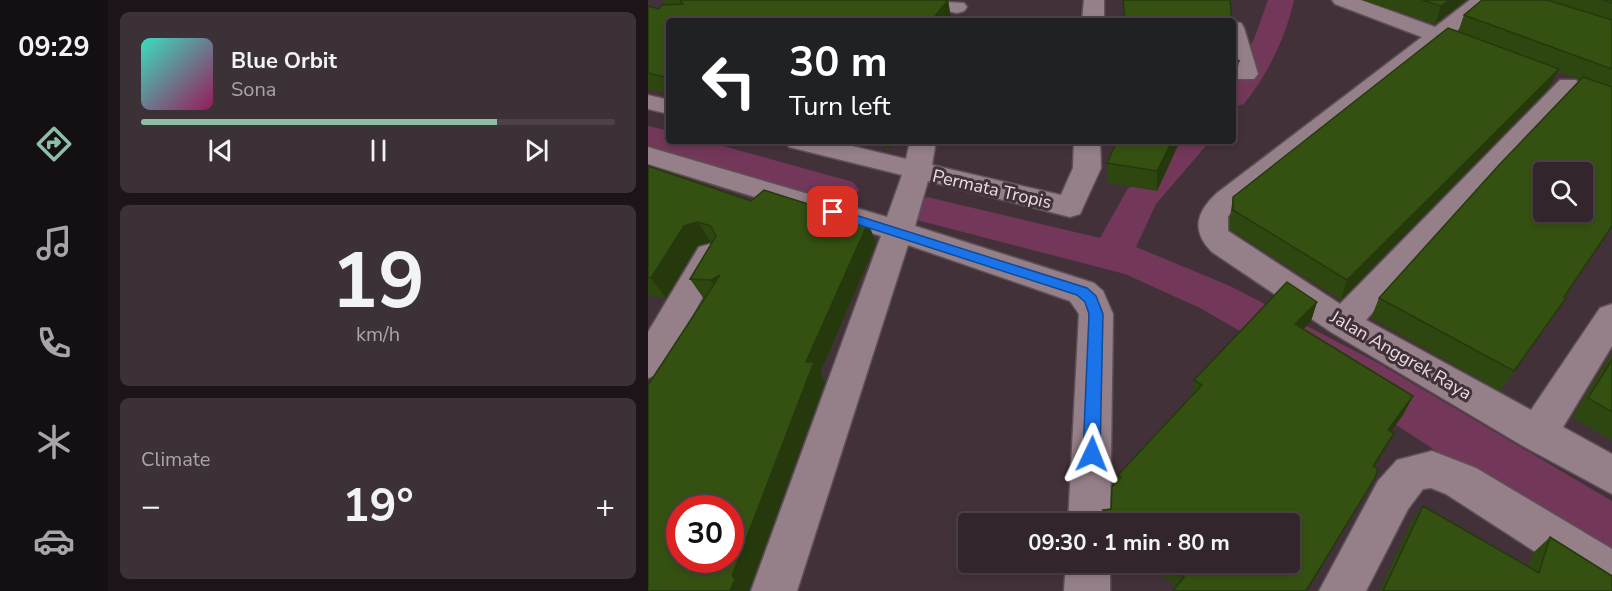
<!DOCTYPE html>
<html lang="en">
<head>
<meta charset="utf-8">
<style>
  :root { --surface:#32252c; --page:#3d3138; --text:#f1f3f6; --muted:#a8a5a9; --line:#4d4248; --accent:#8abfa5 }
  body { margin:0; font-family:"Nunito Sans",sans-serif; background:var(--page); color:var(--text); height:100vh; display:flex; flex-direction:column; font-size:22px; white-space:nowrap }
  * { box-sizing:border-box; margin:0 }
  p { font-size:20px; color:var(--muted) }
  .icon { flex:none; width:33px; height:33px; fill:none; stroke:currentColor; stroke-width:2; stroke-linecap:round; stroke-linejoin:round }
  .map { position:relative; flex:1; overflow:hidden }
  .drawer { display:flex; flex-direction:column; gap:12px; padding:12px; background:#1c1418; width:540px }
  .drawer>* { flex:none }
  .guide { position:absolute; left:18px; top:18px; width:570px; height:126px; border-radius:6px; box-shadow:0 3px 9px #0003,0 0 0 2px var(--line); background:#202124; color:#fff; overflow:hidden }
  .controls { position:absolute; left:885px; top:162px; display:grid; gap:12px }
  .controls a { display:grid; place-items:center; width:60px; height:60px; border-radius:6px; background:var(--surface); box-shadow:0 3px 9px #0003,0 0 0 2px var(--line); font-size:30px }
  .speed { position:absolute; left:18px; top:495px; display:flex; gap:12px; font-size:30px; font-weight:700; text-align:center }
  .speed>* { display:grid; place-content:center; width:78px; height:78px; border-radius:50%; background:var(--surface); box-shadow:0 3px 9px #0003,0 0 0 2px var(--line); line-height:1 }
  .speed .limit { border:9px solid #d22; background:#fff; color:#111 }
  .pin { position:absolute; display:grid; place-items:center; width:51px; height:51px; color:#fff; margin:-26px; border-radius:12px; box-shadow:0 3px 9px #0006 }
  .me { position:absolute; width:66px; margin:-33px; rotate:2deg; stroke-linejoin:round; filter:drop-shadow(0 0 4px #0008) }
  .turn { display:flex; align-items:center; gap:21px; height:126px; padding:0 24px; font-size:27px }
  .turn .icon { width:78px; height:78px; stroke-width:2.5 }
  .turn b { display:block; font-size:42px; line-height:51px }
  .big { font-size:45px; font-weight:700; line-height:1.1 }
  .drawer .card { flex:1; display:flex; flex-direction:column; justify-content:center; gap:9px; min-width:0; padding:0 21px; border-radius:9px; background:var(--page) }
  .drawer .dial { align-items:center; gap:0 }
  .dial b { font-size:78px; line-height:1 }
  .song { display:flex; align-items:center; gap:18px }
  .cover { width:72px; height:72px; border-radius:9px; background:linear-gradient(135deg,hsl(170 70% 55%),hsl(330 70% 35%)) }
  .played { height:6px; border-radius:3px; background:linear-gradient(90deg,var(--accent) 75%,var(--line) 75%) }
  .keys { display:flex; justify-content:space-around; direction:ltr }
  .heat { display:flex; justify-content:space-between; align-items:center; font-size:33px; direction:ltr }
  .trip { position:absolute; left:310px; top:513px; width:342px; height:60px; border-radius:6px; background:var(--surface); box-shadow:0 3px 9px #0003,0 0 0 2px var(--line); font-weight:700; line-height:60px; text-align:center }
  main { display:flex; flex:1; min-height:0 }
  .tabs { display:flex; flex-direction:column; width:108px; justify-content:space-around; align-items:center; background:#140f12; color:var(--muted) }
  .tabs .icon { width:42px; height:42px }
  .tabs .selected { color:var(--accent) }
  .tabs b { font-size:27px; color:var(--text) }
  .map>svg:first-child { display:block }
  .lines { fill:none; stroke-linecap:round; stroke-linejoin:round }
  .canal { fill:#733759; fill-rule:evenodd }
  .street-casing { stroke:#5e5057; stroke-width:3 }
  .street { fill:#95808a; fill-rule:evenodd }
  .wall { fill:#2e460f }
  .shaded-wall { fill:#25390d }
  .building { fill:#355112; stroke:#25390d; stroke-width:1.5; fill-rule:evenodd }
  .route { fill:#1a73e8; stroke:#114b97; stroke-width:1.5 }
  .labels { text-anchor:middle; stroke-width:6; stroke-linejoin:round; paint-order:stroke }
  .street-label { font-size:18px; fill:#e8dce2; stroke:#43313a }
</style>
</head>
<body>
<main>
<nav class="tabs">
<b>09:29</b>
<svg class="icon selected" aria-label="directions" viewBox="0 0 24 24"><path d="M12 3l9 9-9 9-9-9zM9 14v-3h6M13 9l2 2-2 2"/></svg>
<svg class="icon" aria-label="music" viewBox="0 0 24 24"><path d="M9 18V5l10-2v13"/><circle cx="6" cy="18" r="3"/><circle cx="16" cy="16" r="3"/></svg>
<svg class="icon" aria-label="phone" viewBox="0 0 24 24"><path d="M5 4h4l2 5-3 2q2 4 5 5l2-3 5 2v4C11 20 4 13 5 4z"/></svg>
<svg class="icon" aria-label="climate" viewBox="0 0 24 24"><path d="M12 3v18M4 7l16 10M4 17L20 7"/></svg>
<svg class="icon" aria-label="car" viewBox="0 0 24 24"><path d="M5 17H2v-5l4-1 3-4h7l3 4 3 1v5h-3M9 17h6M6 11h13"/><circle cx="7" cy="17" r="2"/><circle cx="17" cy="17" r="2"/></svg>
</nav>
<section class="drawer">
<div class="card">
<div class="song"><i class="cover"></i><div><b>Blue Orbit</b><p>Sona</p></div></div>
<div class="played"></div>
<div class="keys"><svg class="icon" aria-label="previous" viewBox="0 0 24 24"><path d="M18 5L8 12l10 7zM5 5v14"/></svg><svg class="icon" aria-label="pause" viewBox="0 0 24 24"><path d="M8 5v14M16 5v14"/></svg><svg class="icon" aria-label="next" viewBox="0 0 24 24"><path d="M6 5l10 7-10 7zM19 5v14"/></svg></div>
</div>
<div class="card dial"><b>19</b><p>km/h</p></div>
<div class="card"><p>Climate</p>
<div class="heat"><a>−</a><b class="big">19°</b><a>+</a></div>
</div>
</section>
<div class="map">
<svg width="964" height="591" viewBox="0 0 964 591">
  <rect width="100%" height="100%" fill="#43313a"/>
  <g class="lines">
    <!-- canal -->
    <g class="canal">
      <path d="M620,0h26c-9,39 -25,72 -50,104l-11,3v-31l21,-37z"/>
      <polygon points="0,126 21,131 21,141 57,141 205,182 211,190 205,198 192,202 0,147"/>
      <polygon points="526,141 562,141 508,204 488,247 582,286 732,364 964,501 964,561 944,553 698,392 552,308 477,274 265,219 260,210 265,201 279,197 452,238 479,190"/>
    </g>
    <!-- street casing -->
    <g class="street-casing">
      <g id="street">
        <polygon points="261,0 316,3 319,7 316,11 309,13 264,4"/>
        <polygon points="436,0 456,0 456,21 434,21"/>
        <path d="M684,0h29l74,27 35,-27h23l-40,34 11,7 -3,5 -8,2 -12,-4 -204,163 -9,9v15l112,73 220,-224h16l4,5 -4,5 -89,94 -121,136 165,90 69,-102 12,-4v42l-49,81 49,27v40l-89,-48 -192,-114 -119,-80c-21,-21 -16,-40 5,-59l205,-156 -87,-33z"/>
        <polygon points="585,22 593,23 596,28 610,74 606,79 590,79 586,74"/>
        <polygon points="0,95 21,100 21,114 0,109"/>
        <polygon points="137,141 183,141 258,159 262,141 288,141 284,165 413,195 425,168 426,141 452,141 453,168 432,214 422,217 280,181 267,226 446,283 455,291 465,314 462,524 420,524 431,314 422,301 260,245 149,591 103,591 233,236 0,164 0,147 239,217 254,175 141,147"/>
        <polygon points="62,244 73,247 78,255 13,373 0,378 0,332 51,247"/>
        <polygon points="784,451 828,468 964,549 964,591 948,591 798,494 783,488 775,489 760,509 718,591 671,591 730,481 749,460"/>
        <polygon points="418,562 462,562 462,591 416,591"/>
      </g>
    </g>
    <!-- street -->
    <use href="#street" class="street"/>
  </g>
  <!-- wall -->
  <g class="wall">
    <polygon points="15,0 300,0 303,19 21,21 21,94 0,89 0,6 11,9 17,5"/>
    <polygon points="714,0 818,0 787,24"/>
    <polygon points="834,0 964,0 964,226 916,297 918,298 852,391 723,318 731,298 932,80 909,71 901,88 693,300 582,230 582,217 585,197 810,32 816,15"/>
    <polygon points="585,38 586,55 591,61 588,80 585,80"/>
    <polygon points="213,141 248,141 241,148"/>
    <polygon points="532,141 509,191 460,183 459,163"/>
    <polygon points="0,166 103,201 220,223 228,243 172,373 177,382 101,590 0,591 56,299 42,279 64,242 49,246 18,298 0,296"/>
    <polygon points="669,302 663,321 656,329 755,415 743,431 746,433 726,467 727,478 659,591 525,591 528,587 499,562 642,562 642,524 456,524 455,510 463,509 470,480 470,475 544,397 546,380"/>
    <polygon points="964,352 964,441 924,417"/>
    <polygon points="775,506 880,566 885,553 902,537 964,591 731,591 763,522"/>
  </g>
  <!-- shaded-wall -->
  <g class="shaded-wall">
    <polygon points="300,0 303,19 301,21 283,21"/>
    <polygon points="801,0 818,0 787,24 793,6"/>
    <polygon points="911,69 901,88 693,300 699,280"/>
    <polygon points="239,141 248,141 241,148"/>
    <polygon points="524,141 532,141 509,191 509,171"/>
    <polygon points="50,222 63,242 49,246 18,298 3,278 36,226"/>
    <polygon points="220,223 228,243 172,373 177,382 101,590 102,591 82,591 84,576 158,362"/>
    <polygon points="72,275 76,300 63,280"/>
    <polygon points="669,302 663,321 641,344 647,324"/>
    <polygon points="765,396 755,415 731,448 740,430"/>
    <polygon points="746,433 736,451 716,484 725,466"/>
    <polygon points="727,478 659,591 658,591"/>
  </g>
  <!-- building -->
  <g class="building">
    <polygon points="32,0 300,0 283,21 21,21 21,78 0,73 0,6 11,9 14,5 35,4"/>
    <polygon points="475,0 582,0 584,21 477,21"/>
    <polygon points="774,0 801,0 793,6"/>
    <polygon points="834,0 899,0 964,20 964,69 816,15"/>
    <polygon points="954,0 964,0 964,3"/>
    <polygon points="800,28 911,69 699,280 585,210 585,197"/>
    <polygon points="585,38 586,55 591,61 585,61"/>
    <path d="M935,77l29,10v139l-48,71 2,1 -52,73 -135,-73 120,-133zM896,172h38v40h-38z"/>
    <polygon points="469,141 524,141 509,171 459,163"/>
    <path d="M0,166l103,35 13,-11 104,33 -62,139h8l-82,214 3,3 -5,12h-82v-206l72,-110 -9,5 -21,-1 26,-43 -5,-10 -13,-4 -14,4 -33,52h-3zM32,508h50v52h-50z"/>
    <polygon points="639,282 669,302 647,324 765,396 740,430 746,433 725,466 730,469 727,478 658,591 525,591 536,577 518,562 642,562 642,524 471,524 455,510 463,509 464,487 473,477 470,475 554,385 546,380"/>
    <polygon points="964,360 964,412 940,398"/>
    <polygon points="775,506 891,573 902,537 964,576 964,591 735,591"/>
  </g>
  <!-- route -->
  <polygon class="route" points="185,208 439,288 448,296 455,314 452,454 450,459 444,461 438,459 435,454 441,314 437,302 429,295 181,215 181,209"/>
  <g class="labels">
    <!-- street labels -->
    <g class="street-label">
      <text transform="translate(344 189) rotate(13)" y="6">Permata Tropis</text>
      <text transform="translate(753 355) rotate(30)" y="6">Jalan Anggrek Raya</text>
    </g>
  </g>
</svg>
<div class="controls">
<a><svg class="icon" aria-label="search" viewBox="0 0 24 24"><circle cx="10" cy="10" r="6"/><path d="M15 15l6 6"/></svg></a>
</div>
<div class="speed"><div class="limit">30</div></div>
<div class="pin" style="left:185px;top:212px;background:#d93025"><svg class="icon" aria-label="arrive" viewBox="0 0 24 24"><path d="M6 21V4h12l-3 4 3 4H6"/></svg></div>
<svg class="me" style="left:444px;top:454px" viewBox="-20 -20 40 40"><path d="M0-17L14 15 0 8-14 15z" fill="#1a73e8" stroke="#fff" stroke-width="4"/></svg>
<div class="trip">09:30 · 1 min · 80 m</div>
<div class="guide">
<div class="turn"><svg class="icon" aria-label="left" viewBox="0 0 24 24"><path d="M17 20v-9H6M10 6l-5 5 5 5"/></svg><div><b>30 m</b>Turn left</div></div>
</div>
</div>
</main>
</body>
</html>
